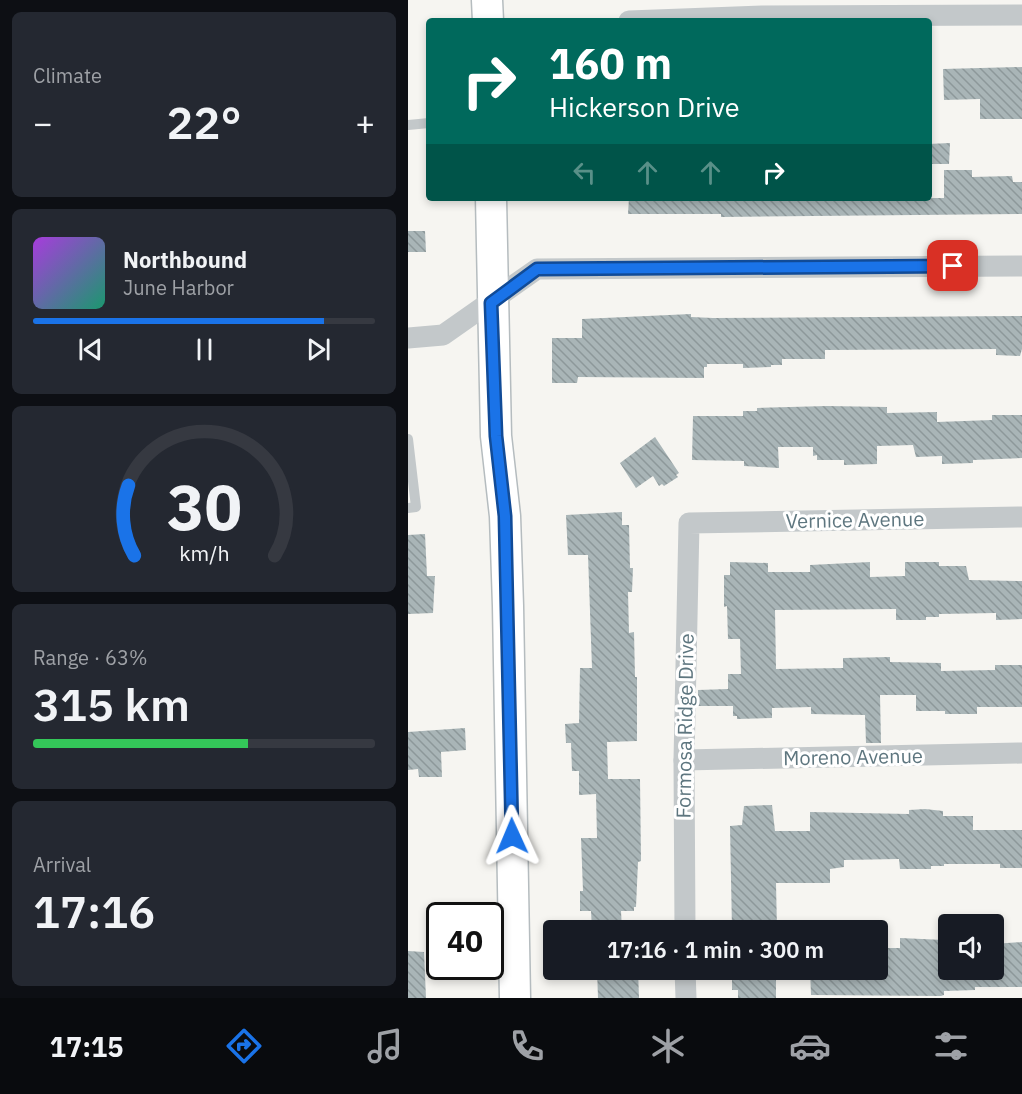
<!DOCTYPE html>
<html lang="en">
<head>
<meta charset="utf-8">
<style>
  :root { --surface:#171b24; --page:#242831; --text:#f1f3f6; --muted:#9ea1a6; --line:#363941; --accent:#1a73e8 }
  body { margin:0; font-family:"IBM Plex Sans",sans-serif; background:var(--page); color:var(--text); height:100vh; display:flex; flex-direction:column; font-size:22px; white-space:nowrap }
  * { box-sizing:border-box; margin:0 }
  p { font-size:20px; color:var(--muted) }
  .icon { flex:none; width:33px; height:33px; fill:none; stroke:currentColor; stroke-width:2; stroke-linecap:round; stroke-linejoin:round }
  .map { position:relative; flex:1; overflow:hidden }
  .side { display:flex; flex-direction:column; gap:12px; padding:12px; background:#0d0f14; width:408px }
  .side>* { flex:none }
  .hud { position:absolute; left:18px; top:18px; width:506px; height:183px; border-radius:6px; box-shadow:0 3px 9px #0003; background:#00695c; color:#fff; overflow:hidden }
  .tools { position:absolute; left:530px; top:914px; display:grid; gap:12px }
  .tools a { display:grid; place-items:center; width:66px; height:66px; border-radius:6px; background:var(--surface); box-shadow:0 3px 9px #0003; font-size:30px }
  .speed { position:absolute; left:18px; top:902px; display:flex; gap:12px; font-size:30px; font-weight:700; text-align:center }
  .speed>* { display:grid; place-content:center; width:78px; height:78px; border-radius:50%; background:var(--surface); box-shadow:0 3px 9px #0003; line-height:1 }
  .speed .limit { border:3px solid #111; border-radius:9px; background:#fff; color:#111 }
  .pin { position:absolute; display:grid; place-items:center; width:51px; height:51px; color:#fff; margin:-26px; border-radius:12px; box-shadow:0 3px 9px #0006 }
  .me { position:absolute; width:66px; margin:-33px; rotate:359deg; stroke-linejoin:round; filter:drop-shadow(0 0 4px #0008) }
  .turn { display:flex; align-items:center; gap:21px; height:126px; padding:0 24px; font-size:27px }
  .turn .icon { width:78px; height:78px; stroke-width:2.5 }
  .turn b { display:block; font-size:42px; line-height:51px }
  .lanes { display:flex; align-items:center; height:57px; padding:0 24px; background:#0003; justify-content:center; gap:30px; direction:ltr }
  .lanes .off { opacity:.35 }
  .big { font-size:45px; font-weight:600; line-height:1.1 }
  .side .widget { flex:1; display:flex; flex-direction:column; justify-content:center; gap:9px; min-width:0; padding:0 21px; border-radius:9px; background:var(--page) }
  .side .dial { align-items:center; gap:0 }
  .dial svg { height:156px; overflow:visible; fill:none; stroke:var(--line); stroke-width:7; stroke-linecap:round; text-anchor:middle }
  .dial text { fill:var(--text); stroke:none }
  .song { display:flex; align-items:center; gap:18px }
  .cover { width:72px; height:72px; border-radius:9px; background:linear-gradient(135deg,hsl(280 70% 55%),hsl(160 70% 35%)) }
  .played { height:6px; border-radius:3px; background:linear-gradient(90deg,var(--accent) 85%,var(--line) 85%) }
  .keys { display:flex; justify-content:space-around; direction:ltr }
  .heat { display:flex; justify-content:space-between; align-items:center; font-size:33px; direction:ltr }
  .charge { height:9px; border-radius:4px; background:linear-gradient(90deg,#34c759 63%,var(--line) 0) }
  .trip { position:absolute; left:135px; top:920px; width:345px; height:60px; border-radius:6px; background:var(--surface); box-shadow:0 3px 9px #0003; font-weight:600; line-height:60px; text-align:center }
  .tab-bar { display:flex; height:96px; justify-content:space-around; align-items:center; background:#090b0e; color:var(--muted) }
  .tab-bar .icon { width:42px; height:42px }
  .tab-bar .selected { color:var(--accent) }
  .tab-bar b { font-size:27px; color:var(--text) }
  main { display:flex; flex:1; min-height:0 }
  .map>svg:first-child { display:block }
  .building { fill:url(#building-back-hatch) }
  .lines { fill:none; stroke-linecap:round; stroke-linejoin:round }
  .secondary-casing { stroke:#b5bcbf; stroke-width:33 }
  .lane { stroke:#c3c8ca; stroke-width:10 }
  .street { stroke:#c3c8ca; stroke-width:21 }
  .secondary { stroke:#fff; stroke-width:30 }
  .route-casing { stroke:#114b97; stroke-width:15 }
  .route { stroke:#1a73e8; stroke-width:10 }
  .labels { text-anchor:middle; stroke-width:6; stroke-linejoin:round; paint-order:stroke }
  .street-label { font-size:20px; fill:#5e767f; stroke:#fff }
</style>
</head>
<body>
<main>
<section class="side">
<div class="widget"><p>Climate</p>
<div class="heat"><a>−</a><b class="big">22°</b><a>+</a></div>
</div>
<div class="widget">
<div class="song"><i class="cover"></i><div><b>Northbound</b><p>June Harbor</p></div></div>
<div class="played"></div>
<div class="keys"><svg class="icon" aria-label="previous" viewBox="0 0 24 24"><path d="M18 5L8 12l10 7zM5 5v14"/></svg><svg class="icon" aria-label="pause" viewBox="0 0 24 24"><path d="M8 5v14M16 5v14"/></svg><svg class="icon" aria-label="next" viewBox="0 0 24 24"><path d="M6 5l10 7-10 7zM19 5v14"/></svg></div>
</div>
<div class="widget dial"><svg viewBox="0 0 100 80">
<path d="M14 69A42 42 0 1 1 86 69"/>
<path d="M14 69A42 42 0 0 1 11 33" stroke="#1a73e8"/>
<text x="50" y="56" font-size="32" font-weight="700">30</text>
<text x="50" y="72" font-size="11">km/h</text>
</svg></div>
<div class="widget"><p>Range · 63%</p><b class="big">315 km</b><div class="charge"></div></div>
<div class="widget"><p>Arrival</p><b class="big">17:16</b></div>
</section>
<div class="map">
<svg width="614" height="998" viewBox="0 0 614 998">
  <defs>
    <pattern id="building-back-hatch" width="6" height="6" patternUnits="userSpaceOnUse" patternTransform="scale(1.5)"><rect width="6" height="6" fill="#a9b5b7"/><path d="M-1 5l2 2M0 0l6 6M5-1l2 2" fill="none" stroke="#8d989a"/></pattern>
  </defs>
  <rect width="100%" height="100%" fill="#f6f5f1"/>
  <!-- building -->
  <g class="building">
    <polygon points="614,67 614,119 572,119 572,99 536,100 535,69"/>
    <polygon points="542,143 541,164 520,164 520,144"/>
    <polygon points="536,170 564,170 564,177 604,176 605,182 614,182 614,214 313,217 313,214 220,214 221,198 536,198"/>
    <polygon points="0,231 17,231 18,252 0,252"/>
    <polygon points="283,314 283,317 305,318 614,316 614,349 612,356 588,355 588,349 417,350 417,359 374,359 374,365 363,365 363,367 335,368 335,364 299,364 299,367 296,367 296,378 170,377 169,383 144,383 144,338 174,338 174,319"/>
    <polygon points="419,406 479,407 479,413 529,412 529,422 584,420 584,415 614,415 614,458 565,460 565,463 534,464 534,456 508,457 505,445 469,446 469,464 436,465 436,460 409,460 409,455 405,456 405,447 370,447 371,468 336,466 336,461 284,460 285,416 335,416 335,411 349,411 349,408"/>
    <polygon points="247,437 271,473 268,475 270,477 256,486 254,484 251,486 245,476 228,488 212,463"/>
    <polygon points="214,512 214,525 221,525 222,568 225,568 224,592 220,592 221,633 226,632 227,677 229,677 229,741 199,742 200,779 232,779 233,861 230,862 228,907 226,907 226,911 213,911 214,930 184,930 183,911 172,911 172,891 175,891 173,838 189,838 188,794 171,795 171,771 164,771 163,743 158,743 157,724 171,723 172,668 184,668 180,555 160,555 158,515"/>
    <polygon points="17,534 19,576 27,576 25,613 0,614 0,535"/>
    <polygon points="322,562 360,563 360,572 402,572 402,565 462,562 462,577 497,576 497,562 531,562 531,566 558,566 561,580 614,581 614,619 588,620 588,613 531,614 531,617 518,617 518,620 488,620 488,609 367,610 368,669 435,668 435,658 482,657 482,662 533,663 533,671 587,670 587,665 614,665 614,707 569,707 569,714 537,714 537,711 508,711 508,695 472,695 473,743 458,743 457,715 403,714 403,707 364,708 364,718 329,719 329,716 325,716 325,706 290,706 290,690 320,689 320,674 333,674 332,639 320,639 319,606 316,607 316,575 322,575"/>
    <polygon points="57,728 58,750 33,752 34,777 11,777 10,769 0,770 0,732"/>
    <polygon points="364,805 367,831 402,831 402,812 501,814 501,810 517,809 535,811 535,816 565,816 565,830 614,830 614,868 592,868 592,864 536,864 536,866 523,866 523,869 492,869 491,859 436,860 436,867 422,869 422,883 368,883 369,930 324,930 322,826 334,825 336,806"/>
    <polygon points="492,938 536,940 536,969 585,969 585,944 614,942 614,987 567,987 567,990 536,991 536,995 533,996 403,995 402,969 470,969 470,948 492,948"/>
    <polygon points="0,951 16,952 18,998 0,998"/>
    <polygon points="189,969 230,969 231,998 190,998"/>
    <polygon points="324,969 368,969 368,998 330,998 330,990 324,990"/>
  </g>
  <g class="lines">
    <!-- secondary casing -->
    <g class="secondary-casing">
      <g id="secondary">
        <polyline points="79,0 80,21"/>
        <polyline points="83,198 88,436 97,516 100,606 107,998"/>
      </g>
    </g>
    <!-- lane -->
    <g class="lane">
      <polyline points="0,125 21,123"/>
      <polyline points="0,439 8,507 0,508"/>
    </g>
    <!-- street -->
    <g class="street">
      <polyline points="221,21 354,16 614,15"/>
      <polyline points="0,338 35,335 129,269 614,266"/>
      <polyline points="276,760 614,753"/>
      <polyline points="277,930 276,760 281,523 614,517"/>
      <polyline points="277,969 278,998"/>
    </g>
    <!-- secondary -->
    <use href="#secondary" class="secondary"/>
  </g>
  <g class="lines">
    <!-- route casing -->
    <g class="route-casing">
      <polyline id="route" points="104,836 97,516 88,436 83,303 129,269 545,266"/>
    </g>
    <!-- route -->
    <use href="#route" class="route"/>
  </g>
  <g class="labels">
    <!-- street labels -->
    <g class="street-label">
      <text transform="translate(447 520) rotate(-1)" y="7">Vernice Avenue</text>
      <text transform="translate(277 726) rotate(-89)" y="7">Formosa Ridge Drive</text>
      <text transform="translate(445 757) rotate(-1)" y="7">Moreno Avenue</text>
    </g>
  </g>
</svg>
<div class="tools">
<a><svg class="icon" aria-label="sound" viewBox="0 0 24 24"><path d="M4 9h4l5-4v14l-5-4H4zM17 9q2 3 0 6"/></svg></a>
</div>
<div class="speed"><div class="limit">40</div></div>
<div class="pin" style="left:545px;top:266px;background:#d93025"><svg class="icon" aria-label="arrive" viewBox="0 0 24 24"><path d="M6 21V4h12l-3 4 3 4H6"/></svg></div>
<svg class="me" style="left:104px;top:836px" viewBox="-20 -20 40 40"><path d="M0-17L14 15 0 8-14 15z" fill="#1a73e8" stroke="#fff" stroke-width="4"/></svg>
<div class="trip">17:16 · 1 min · 300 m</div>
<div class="hud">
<div class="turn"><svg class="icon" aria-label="right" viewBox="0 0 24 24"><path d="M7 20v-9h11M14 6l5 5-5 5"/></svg><div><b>160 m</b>Hickerson Drive</div></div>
<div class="lanes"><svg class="icon off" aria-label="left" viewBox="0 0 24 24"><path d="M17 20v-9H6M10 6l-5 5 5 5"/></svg><svg class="icon off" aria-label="ahead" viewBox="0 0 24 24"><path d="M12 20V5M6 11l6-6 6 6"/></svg><svg class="icon off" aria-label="ahead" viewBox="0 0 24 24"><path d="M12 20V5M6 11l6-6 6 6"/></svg><svg class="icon" aria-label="right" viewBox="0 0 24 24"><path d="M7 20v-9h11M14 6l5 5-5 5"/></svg></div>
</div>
</div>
</main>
<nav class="tab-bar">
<b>17:15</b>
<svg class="icon selected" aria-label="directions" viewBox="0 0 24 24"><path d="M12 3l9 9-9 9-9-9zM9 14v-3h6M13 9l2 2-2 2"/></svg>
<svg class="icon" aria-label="music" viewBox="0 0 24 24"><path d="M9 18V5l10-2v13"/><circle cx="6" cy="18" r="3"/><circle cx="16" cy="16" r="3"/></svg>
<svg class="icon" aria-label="phone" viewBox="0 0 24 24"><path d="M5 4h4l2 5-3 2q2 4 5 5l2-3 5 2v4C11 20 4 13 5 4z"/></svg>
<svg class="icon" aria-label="climate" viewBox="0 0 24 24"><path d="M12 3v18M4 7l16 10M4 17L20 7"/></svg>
<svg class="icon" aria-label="car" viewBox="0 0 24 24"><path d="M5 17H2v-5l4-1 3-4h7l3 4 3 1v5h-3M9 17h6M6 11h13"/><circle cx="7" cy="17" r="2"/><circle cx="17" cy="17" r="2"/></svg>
<svg class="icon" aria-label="filters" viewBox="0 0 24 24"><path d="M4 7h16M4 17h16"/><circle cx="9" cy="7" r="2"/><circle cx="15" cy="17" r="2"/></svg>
</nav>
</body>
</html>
